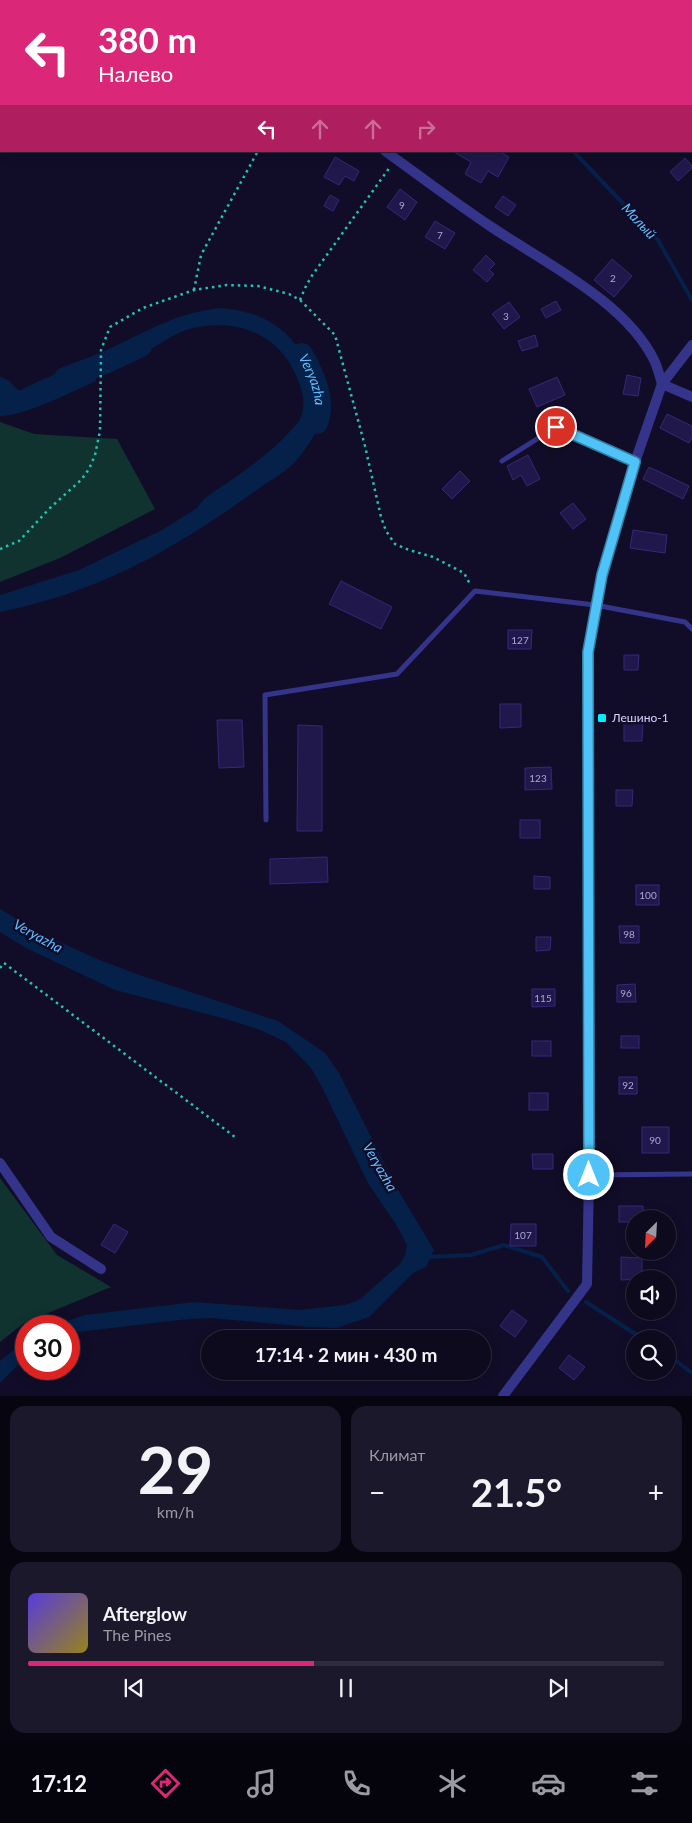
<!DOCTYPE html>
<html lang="ru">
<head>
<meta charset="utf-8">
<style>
  :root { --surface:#0d0a1e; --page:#1b182b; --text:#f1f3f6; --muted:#9a9aa4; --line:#2d2b3c; --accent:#db2777 }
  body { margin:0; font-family:Lato,sans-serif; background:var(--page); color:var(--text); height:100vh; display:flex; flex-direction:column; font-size:19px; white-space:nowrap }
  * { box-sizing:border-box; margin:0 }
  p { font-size:16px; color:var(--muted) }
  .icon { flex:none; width:28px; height:28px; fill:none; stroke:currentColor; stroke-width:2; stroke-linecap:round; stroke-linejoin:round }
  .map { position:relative; height:1396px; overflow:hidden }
  .drawer { display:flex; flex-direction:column; gap:10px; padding:10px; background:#070610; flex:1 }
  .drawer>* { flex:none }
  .guide { position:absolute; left:0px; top:0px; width:692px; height:152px; box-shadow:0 2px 12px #0003,0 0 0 1px var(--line); background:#db2777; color:#fff; overflow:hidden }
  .needle { width:32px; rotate:204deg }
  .buttons { position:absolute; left:626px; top:1210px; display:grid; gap:10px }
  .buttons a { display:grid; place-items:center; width:50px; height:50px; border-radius:50%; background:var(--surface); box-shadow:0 2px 12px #0003,0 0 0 1px var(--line); font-size:25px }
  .speed { position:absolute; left:15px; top:1315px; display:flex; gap:10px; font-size:25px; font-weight:700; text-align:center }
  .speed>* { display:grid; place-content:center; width:65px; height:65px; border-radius:50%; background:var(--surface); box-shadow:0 2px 12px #0003,0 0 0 1px var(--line); line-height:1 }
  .speed .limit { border:8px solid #d22; background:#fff; color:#111 }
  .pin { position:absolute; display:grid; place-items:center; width:42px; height:42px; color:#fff; margin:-21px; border:2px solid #fff; border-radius:50%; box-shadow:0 1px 5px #0007 }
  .me { position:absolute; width:55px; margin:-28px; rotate:0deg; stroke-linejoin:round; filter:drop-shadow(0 0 4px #0008) }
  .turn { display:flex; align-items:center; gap:18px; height:105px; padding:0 15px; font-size:22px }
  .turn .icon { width:65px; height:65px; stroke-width:2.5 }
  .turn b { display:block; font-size:35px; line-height:42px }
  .lanes { display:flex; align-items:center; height:48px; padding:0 15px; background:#0003; justify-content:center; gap:25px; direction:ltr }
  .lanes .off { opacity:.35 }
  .big { font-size:38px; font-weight:700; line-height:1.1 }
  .drawer .tile { flex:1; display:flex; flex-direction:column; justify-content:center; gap:8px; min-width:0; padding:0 18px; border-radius:15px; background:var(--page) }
  .drawer .dial { align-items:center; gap:0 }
  .dial b { font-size:65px; line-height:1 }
  .song { display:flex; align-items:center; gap:15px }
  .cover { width:60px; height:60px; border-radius:8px; background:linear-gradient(135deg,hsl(250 70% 55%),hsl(50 70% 35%)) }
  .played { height:5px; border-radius:2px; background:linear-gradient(90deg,var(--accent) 45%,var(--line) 45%) }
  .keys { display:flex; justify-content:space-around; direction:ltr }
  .heat { display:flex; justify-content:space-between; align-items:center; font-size:28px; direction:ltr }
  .drawer .tiles { flex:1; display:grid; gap:10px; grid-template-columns:1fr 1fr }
  .tile:last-child { grid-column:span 2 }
  .trip { position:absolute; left:201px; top:1330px; width:290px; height:50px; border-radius:25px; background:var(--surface); box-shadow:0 2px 12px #0003,0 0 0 1px var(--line); font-weight:700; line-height:50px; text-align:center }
  .tabs { display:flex; height:80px; justify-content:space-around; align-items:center; background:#05040c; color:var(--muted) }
  .tabs .icon { width:35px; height:35px }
  .tabs .active { color:var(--accent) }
  .tabs b { font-size:22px; color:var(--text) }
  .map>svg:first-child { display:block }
  .green { fill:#103330 }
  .water { fill:#052149 }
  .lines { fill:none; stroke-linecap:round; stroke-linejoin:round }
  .stream { stroke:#052149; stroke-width:4 }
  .river { stroke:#052149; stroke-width:22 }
  .building { fill:#20184b; stroke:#342879 }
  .path { stroke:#24c3b3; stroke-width:2.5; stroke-dasharray:2.5 4; stroke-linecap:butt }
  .lane { stroke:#34348b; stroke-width:5 }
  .street { stroke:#34348b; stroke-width:10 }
  .route-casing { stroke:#337fa1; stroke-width:12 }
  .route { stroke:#4fc3f7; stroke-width:9 }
  .poi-dot { fill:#01f0ff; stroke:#110d28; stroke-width:2 }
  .labels { text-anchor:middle; stroke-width:5; stroke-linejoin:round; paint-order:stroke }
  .number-label { font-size:10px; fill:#aaa6d2 }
  .poi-label { font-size:12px; fill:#d8d5ff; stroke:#110d28; text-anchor:start }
  .water-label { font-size:14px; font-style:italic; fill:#63bdff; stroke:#110d28 }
</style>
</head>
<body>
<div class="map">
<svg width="692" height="1396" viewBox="0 0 692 1396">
  <rect width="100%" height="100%" fill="#110d28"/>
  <!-- green -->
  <g class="green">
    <polygon points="0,422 34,434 117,439 155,509 60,558 0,582"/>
    <polygon points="0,1178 57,1255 111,1287 24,1323 0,1342"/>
  </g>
  <!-- water -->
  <g class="water">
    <path d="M220,308c39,3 70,18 87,56 5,10 16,35 15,46 0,16 -17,42 -28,53 -11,11 -27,19 -40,29 -44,31 -89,61 -139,83 -37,17 -76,29 -115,37v-17l79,-25 83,-40 35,-22 8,-10c30,-21 63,-41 87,-69 3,-3 8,-8 9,-12 5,-13 2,-24 -3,-37 -17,-45 -59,-62 -105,-52 -18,4 -32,16 -48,24 -9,6 -20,10 -31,15l-2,-19c37,-18 65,-35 108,-40z"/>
    <path d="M93,362l3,19c-25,11 -71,35 -96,35v-39l8,3 11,11c24,-13 48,-22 74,-29z"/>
    <polygon points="0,909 40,933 97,959 134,973 278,1021 325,1053 339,1073 395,1185 434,1250 426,1267 413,1273 369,1317 337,1328 310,1327 211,1318 188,1319 77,1332 69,1335 69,1326 53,1326 85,1315 195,1302 299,1310 345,1305 359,1300 400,1264 405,1255 407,1245 397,1226 368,1183 322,1087 311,1068 286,1042 258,1029 226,1019 115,990 26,948 0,932"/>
    <polygon points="26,1340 26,1357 0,1383 0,1361"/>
  </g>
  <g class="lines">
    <!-- stream -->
    <g class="stream">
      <polyline points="379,0 382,1"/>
      <polyline points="573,151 658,240 692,300"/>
      <polyline points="426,1257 471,1255 504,1245 542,1257 568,1291"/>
      <polyline points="586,1302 643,1339"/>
      <polyline points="668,1355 692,1373"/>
    </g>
    <!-- river -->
    <g class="river">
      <path id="s1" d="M302,354c11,20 24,46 15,69"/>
      <polyline points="65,378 105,363 141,346"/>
    </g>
  </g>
  <!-- building -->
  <g class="building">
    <polygon points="452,151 499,151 509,157 498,177 488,171 481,183 465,174 471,162"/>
    <polygon points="335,157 359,171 354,181 345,176 339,185 324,177"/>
    <polygon points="685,158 692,166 692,168 678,181 670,172"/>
    <polygon points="400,189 417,202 405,220 387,207"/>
    <polygon points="330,195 339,200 333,211 324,206"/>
    <polygon points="503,196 516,205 508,216 495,207"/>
    <polygon points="435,221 455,233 445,249 425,237"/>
    <polygon points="486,255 495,264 489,270 494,274 487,282 473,270"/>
    <polygon points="612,259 632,276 614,297 594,280"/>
    <polygon points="556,301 561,310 546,318 541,309"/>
    <polygon points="509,302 520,317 504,329 492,314"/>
    <polygon points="535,335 538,346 522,351 518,341"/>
    <polygon points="627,375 641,378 638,396 623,394"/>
    <polygon points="557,377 565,395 537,407 529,389"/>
    <polygon points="667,414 692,426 692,437 689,443 660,428"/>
    <polygon points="528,455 540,479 527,486 521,475 513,480 507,466"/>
    <polygon points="649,467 689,486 683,499 643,479"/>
    <polygon points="460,471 470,481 452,499 442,489"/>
    <polygon points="573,503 586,519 573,529 560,513"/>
    <polygon points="633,530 667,535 665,553 630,548"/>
    <polygon points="341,581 392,607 381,629 329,604"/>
    <polygon points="508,630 532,630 531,649 508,649"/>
    <polygon points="624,655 639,655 638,670 624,670"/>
    <polygon points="500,704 521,704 521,727 500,728"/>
    <polygon points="217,720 242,720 244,767 219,768"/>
    <polygon points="624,721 643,722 642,741 624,741"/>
    <polygon points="298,725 322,726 322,831 297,831"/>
    <polygon points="551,767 552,789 525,790 525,768"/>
    <polygon points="616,790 633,790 632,806 616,806"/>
    <rect x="520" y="820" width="20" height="18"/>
    <polygon points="327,857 328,882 270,884 270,859"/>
    <polygon points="534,876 550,877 550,889 534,889"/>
    <rect x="636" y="885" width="23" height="20"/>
    <polygon points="619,926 639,926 639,943 620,943"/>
    <polygon points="536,937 551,937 550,950 536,951"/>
    <polygon points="635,984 636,1002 617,1002 617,985"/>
    <polygon points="532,989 555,989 555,1006 532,1007"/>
    <rect x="621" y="1036" width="18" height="12"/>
    <rect x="532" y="1041" width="19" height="15"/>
    <rect x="619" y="1077" width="18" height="17"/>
    <rect x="529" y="1093" width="19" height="17"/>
    <rect x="642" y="1127" width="27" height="26"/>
    <polygon points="532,1154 553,1154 553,1169 533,1169"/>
    <polygon points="619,1206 643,1206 643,1219 635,1219 635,1222 619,1222"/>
    <polygon points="114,1224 128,1232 115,1253 101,1245"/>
    <polygon points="511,1224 536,1224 536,1246 510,1246"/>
    <polygon points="621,1257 642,1258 642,1279 621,1280"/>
    <polygon points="512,1310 527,1321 515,1337 500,1326"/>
    <polygon points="569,1355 585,1367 574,1380 559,1368"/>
  </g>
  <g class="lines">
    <!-- path -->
    <g class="path">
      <polyline points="194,290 201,255 258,151"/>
      <polyline points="300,300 305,288 311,277 390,167"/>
      <polyline points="0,549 19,541 50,508 81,480 89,469 95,455 100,431 101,350 110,327 143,308 194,290 227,285 258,286 289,294 300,300 335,335 365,446 381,517 386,531 395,544 409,550 433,557 464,573 470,584"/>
      <polyline points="0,968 4,963 235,1137"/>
    </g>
    <!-- lane -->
    <g class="lane">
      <polyline points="502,461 556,427 635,462"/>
      <polyline points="266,820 265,695 397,674 475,591 595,605 685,622 692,629"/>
      <polyline points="589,1175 692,1174"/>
    </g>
    <!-- street -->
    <g class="street">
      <polyline points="174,0 176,1"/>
      <polyline points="597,0 597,1"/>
      <polyline points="691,132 692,133"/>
      <path d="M385,151c35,25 69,51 105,75 53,36 137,76 165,136 3,7 5,15 7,22l30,13"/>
      <polyline points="0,1163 51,1237 101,1269"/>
      <polyline points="503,1396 587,1284 589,1175 588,651 602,575 635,462 662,384 692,345"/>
    </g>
  </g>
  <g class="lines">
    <!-- route casing -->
    <g class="route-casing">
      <polyline id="route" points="556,427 635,462 602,575 588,652 589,1175"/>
    </g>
    <!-- route -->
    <use href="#route" class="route"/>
  </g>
  <!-- markers -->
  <rect class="poi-dot" x="597" y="713" width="10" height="10" rx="2.5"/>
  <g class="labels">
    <!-- number labels -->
    <g class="number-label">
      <text x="402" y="209">9</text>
      <text x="440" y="239">7</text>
      <text x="613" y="282">2</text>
      <text x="506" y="320">3</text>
      <text x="520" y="644">127</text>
      <text x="538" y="782">123</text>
      <text x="648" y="899">100</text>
      <text x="629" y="938">98</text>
      <text x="626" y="997">96</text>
      <text x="543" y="1002">115</text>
      <text x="628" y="1089">92</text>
      <text x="655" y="1144">90</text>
      <text x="523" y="1239">107</text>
    </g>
    <!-- poi labels -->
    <g class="poi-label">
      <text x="612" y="722">Лешино-1</text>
    </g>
    <!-- water labels -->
    <g class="water-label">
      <text transform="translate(639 221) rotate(47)" y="5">Малый</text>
      <text dy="5" stroke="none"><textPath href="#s1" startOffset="28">Veryazha</textPath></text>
      <text transform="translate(38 936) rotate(29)" y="5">Veryazha</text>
      <text transform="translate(380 1167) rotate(60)" y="5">Veryazha</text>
    </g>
  </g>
</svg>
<div class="buttons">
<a><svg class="needle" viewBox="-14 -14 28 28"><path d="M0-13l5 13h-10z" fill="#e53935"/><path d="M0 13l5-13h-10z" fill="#9a9aa4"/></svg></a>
<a><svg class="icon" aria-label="sound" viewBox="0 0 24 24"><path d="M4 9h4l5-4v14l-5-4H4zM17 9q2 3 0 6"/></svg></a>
<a><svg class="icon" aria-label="search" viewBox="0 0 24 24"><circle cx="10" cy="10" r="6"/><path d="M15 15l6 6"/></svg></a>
</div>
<div class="speed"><div class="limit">30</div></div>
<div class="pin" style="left:556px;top:427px;background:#d93025"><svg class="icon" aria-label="arrive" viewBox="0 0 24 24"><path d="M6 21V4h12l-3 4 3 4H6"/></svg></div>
<svg class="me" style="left:589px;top:1175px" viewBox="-20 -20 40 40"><circle r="17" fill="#4fc3f7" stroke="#fff" stroke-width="3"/><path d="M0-11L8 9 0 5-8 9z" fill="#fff"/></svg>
<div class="trip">17:14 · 2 мин · 430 m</div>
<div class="guide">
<div class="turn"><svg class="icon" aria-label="left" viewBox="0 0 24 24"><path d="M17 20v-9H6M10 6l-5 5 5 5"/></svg><div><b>380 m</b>Налево</div></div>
<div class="lanes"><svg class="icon" aria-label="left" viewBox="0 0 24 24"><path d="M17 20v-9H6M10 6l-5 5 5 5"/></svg><svg class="icon off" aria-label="ahead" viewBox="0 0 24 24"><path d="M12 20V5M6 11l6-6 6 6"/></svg><svg class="icon off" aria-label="ahead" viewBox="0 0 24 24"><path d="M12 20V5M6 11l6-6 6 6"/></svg><svg class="icon off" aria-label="right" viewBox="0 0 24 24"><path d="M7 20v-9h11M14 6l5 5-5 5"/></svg></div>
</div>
</div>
<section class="drawer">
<div class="tiles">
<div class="tile dial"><b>29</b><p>km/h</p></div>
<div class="tile"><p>Климат</p>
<div class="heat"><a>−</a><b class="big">21.5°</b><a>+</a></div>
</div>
<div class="tile">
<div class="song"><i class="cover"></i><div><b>Afterglow</b><p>The Pines</p></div></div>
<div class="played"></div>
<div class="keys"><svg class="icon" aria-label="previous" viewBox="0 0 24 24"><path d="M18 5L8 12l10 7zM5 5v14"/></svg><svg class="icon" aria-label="pause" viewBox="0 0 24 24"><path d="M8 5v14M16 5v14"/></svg><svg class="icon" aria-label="next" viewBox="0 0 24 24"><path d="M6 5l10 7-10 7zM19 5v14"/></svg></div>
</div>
</div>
</section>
<nav class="tabs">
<b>17:12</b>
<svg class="icon active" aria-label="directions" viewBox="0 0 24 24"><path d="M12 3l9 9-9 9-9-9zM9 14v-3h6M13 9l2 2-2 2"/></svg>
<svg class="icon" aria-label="music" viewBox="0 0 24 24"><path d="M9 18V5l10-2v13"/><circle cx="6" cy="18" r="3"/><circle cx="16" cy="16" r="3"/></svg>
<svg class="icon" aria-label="phone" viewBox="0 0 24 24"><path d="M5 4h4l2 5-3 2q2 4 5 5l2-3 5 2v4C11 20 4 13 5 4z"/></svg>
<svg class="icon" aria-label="climate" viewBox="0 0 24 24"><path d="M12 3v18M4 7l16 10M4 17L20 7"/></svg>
<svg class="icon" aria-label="car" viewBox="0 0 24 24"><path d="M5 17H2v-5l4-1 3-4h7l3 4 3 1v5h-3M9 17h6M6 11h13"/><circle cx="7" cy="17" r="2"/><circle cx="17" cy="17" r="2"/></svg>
<svg class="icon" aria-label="filters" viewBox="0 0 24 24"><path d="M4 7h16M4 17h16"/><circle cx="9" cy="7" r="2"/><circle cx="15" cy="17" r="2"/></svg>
</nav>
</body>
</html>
